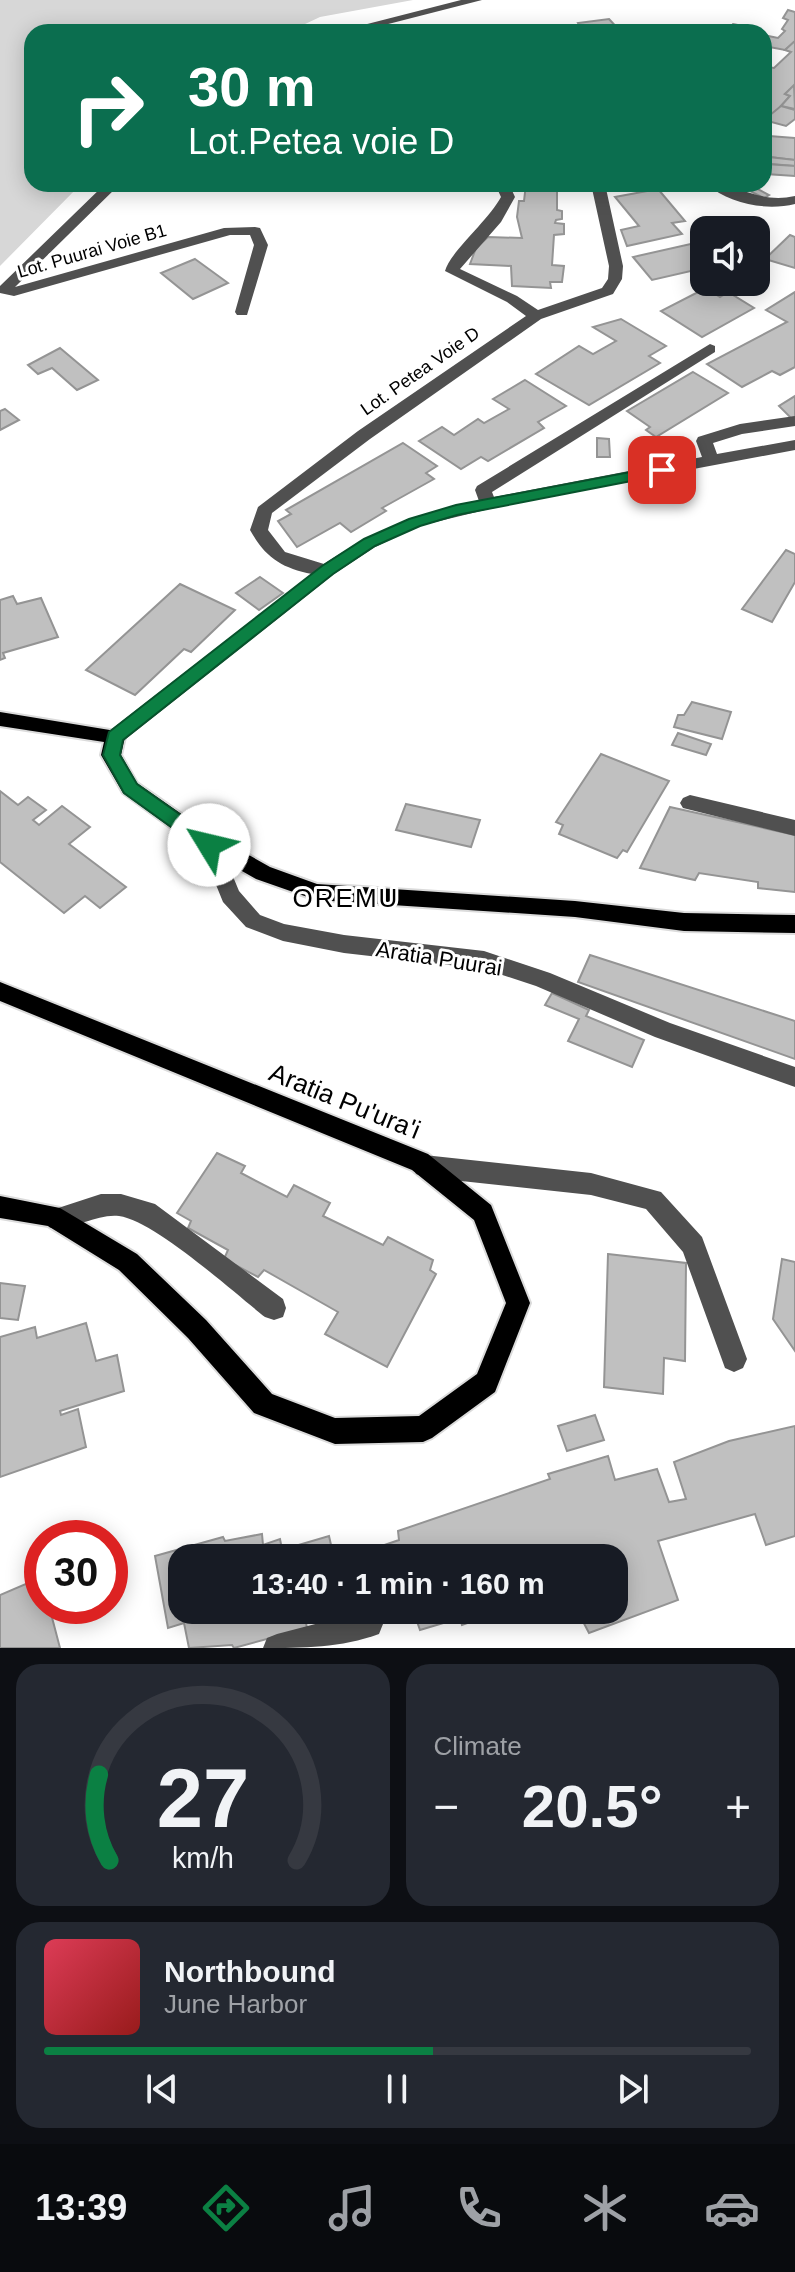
<!DOCTYPE html>
<html lang="en">
<head>
<meta charset="utf-8">
<style>
  :root { --surface:#171b24; --page:#242831; --text:#f1f3f6; --muted:#9ea1a6; --line:#363941; --accent:#0b8043 }
  body { margin:0; font-family:Helvetica,sans-serif; background:var(--page); color:var(--text); height:100vh; display:flex; flex-direction:column; font-size:30px; white-space:nowrap }
  * { box-sizing:border-box; margin:0 }
  p { font-size:26px; color:var(--muted) }
  .icon { flex:none; width:44px; height:44px; fill:none; stroke:currentColor; stroke-width:2; stroke-linecap:round; stroke-linejoin:round }
  .map { position:relative; height:1648px; overflow:hidden }
  .details { display:flex; flex-direction:column; gap:16px; padding:16px; background:#0d0f14; flex:1 }
  .details>* { flex:none }
  .top-card { position:absolute; left:24px; top:24px; width:748px; height:168px; border-radius:24px; box-shadow:0 4px 20px #0003; background:#0b6e4f; color:#fff; overflow:hidden }
  .fabs { position:absolute; left:690px; top:216px; display:grid; gap:16px }
  .fabs a { display:grid; place-items:center; width:80px; height:80px; border-radius:16px; background:var(--surface); box-shadow:0 4px 20px #0003; font-size:40px }
  .speed { position:absolute; left:24px; top:1520px; display:flex; gap:16px; font-size:40px; font-weight:700; text-align:center }
  .speed>* { display:grid; place-content:center; width:104px; height:104px; border-radius:50%; background:var(--surface); box-shadow:0 4px 20px #0003; line-height:1 }
  .speed .limit { border:12px solid #d22; background:#fff; color:#111 }
  .pin { position:absolute; display:grid; place-items:center; width:68px; height:68px; color:#fff; margin:-34px; border-radius:16px; box-shadow:0 4px 12px #0006 }
  .me { position:absolute; width:88px; margin:-44px; rotate:306deg; stroke-linejoin:round; filter:drop-shadow(0 0 6px #0008) }
  .turn { display:flex; align-items:center; gap:28px; height:168px; padding:0 32px; font-size:36px }
  .turn .icon { width:104px; height:104px; stroke-width:2.5 }
  .turn b { display:block; font-size:56px; line-height:68px }
  .big { font-size:60px; font-weight:700; line-height:1.1 }
  .details .widget { flex:1; display:flex; flex-direction:column; justify-content:center; gap:12px; min-width:0; padding:0 28px; border-radius:24px; background:var(--page) }
  .details .dial { align-items:center; gap:0 }
  .dial svg { height:208px; overflow:visible; fill:none; stroke:var(--line); stroke-width:7; stroke-linecap:round; text-anchor:middle }
  .dial text { fill:var(--text); stroke:none }
  .song { display:flex; align-items:center; gap:24px }
  .cover { width:96px; height:96px; border-radius:12px; background:linear-gradient(135deg,hsl(350 70% 55%),hsl(0 70% 35%)) }
  .played { height:8px; border-radius:4px; background:linear-gradient(90deg,var(--accent) 55%,var(--line) 55%) }
  .keys { display:flex; justify-content:space-around; direction:ltr }
  .heat { display:flex; justify-content:space-between; align-items:center; font-size:44px; direction:ltr }
  .details .tiles { flex:1; display:grid; gap:16px; grid-template-columns:1fr 1fr }
  .widget:last-child { grid-column:span 2 }
  .trip { position:absolute; left:168px; top:1544px; width:460px; height:80px; border-radius:24px; background:var(--surface); box-shadow:0 4px 20px #0003; font-weight:700; line-height:80px; text-align:center }
  .dock { display:flex; height:128px; justify-content:space-around; align-items:center; background:#090b0e; color:var(--muted) }
  .dock .icon { width:56px; height:56px }
  .dock .current { color:var(--accent) }
  .dock b { font-size:36px; color:var(--text) }
  .map>svg:first-child { display:block }
  .green { fill:#d7d7d7 }
  .building { fill:#c0c0c0; stroke:#949494; stroke-width:2 }
  .lines { fill:none; stroke-linecap:round; stroke-linejoin:round }
  .major-casing { stroke:#dbdbdb; stroke-width:4 }
  .minor { fill:#505050; fill-rule:evenodd }
  .major { fill:#000; fill-rule:evenodd }
  .route { fill:#0b8043; stroke:#07532c; stroke-width:2 }
  .labels { text-anchor:middle; stroke-width:6; stroke-linejoin:round; paint-order:stroke }
  .far-street-label { font-size:18px; fill:#000; stroke:#fff }
  .street-label { font-size:22px; fill:#000; stroke:#fff }
  .quarter-label { font-size:26px; letter-spacing:2px; fill:#000; stroke:#fff }
  .near-street-label { font-size:26px; fill:#000; stroke:#fff }
</style>
</head>
<body>
<div class="map">
<svg width="795" height="1648" viewBox="0 0 795 1648">
  <rect width="100%" height="100%" fill="#fff"/>
  <!-- green -->
  <polygon class="green" points="0,0 413,0 320,17 288,32 32,32 32,184 81,184 0,266"/>
  <!-- building -->
  <g class="building">
    <polygon points="788,10 795,12 795,41 785,50 764,46 768,36 778,38 785,31 782,29 788,20 783,18"/>
    <polygon points="609,19 621,32 575,32 582,30 578,23"/>
    <polygon points="733,24 757,29 756,32 728,32"/>
    <polygon points="795,41 795,85 785,94 790,96 774,114 764,112 764,70 768,67 774,68 791,52 785,50"/>
    <polygon points="794,85 795,109 781,106 790,96 785,94"/>
    <polygon points="781,106 795,110 795,119 786,126 764,120"/>
    <polygon points="769,136 795,138 795,160 769,157"/>
    <polygon points="769,157 795,160 795,166 769,164"/>
    <polygon points="766,164 795,166 795,176 766,174"/>
    <polygon points="526,184 557,185 557,210 562,211 562,219 556,220 555,223 564,224 564,234 554,235 552,265 564,266 562,282 550,282 551,288 512,286 511,266 470,264 476,248 488,237 522,238 517,217 519,201 524,201"/>
    <polygon points="736,184 757,184 752,186 769,195 764,198"/>
    <polygon points="658,189 685,221 672,223 682,234 627,246 621,230 639,226 615,197"/>
    <polygon points="790,235 795,237 795,268 765,259"/>
    <polygon points="704,241 704,268 652,280 633,257"/>
    <polygon points="195,259 228,283 193,299 161,273"/>
    <polygon points="706,288 720,297 728,292 754,308 702,337 661,311"/>
    <polygon points="795,292 795,367 780,375 772,371 742,387 707,364 787,322 766,310"/>
    <polygon points="621,319 666,346 649,356 660,363 589,405 536,374 579,346 593,354 616,341 593,327"/>
    <polygon points="60,348 98,380 77,390 52,368 38,374 28,365"/>
    <polygon points="693,372 728,393 656,437 646,430 650,427 627,411"/>
    <polygon points="525,380 566,406 538,422 544,428 488,461 481,457 461,469 419,441 442,427 454,435 478,419 484,423 509,409 493,399"/>
    <polygon points="795,396 795,417 791,418 779,406"/>
    <polygon points="5,409 19,420 0,430 0,411"/>
    <polygon points="597,438 609,439 610,457 597,457"/>
    <polygon points="403,443 437,466 426,473 434,479 382,508 386,511 351,532 340,523 297,547 278,521 291,514 286,510"/>
    <polygon points="786,550 795,554 795,582 772,622 742,609"/>
    <polygon points="260,577 283,593 259,610 236,593"/>
    <polygon points="180,584 235,610 191,652 184,649 135,695 86,670"/>
    <polygon points="13,596 17,604 41,598 58,637 3,653 5,658 0,660 0,600"/>
    <polygon points="692,702 731,712 722,739 674,727 678,715 684,715"/>
    <polygon points="678,733 711,744 706,755 672,745"/>
    <polygon points="601,754 669,781 627,852 623,850 617,858 559,834 563,825 556,822"/>
    <polygon points="0,791 18,805 28,797 46,810 33,820 39,825 62,806 90,827 69,844 126,887 100,908 85,896 64,913 0,862"/>
    <polygon points="406,804 480,820 471,847 396,830"/>
    <polygon points="670,807 795,835 795,892 758,888 758,882 699,873 695,880 640,868"/>
    <polygon points="590,955 795,1021 795,1059 578,982"/>
    <polygon points="552,993 589,1010 586,1016 644,1040 632,1067 568,1041 579,1019 545,1005"/>
    <polygon points="217,1153 245,1166 241,1173 287,1197 294,1185 330,1203 323,1216 383,1245 388,1237 433,1260 430,1270 436,1274 387,1367 325,1334 338,1312 264,1270 258,1277 224,1259 228,1250 188,1228 191,1221 177,1213"/>
    <polygon points="608,1254 686,1263 685,1361 664,1358 663,1394 604,1387"/>
    <polygon points="782,1259 795,1262 795,1351 773,1319"/>
    <polygon points="0,1283 25,1286 18,1320 0,1318"/>
    <polygon points="86,1323 96,1361 117,1355 124,1391 60,1411 61,1415 78,1409 86,1447 0,1477 0,1337 35,1327 37,1338"/>
    <polygon points="595,1415 604,1440 567,1451 558,1426"/>
    <polygon points="795,1426 795,1536 766,1545 755,1514 658,1541 678,1600 589,1633 577,1610 614,1610 614,1558 368,1558 367,1551 399,1540 398,1531 550,1479 548,1474 608,1456 615,1480 657,1469 669,1502 686,1499 674,1462 729,1441"/>
    <polygon points="262,1534 263,1545 280,1539 282,1549 252,1558 182,1558 182,1610 333,1610 305,1618 307,1628 234,1648 232,1645 189,1648 184,1623 168,1628 155,1556 223,1537 225,1541"/>
    <polygon points="329,1536 334,1558 287,1558 285,1549"/>
    <polygon points="285,1549 287,1558 253,1558"/>
    <polygon points="42,1577 42,1606 49,1606 60,1648 0,1648 0,1595"/>
    <polygon points="413,1610 504,1610 462,1625 460,1618 420,1630"/>
  </g>
  <g class="lines">
    <!-- major casing -->
    <g class="major-casing">
      <g id="major">
        <polygon points="0,712 122,732 125,737 121,755 137,783 203,829 270,867 317,884 575,901 684,913 795,915 795,933 684,931 575,917 316,900 256,879 189,841 123,793 101,755 104,742 0,726"/>
        <polygon points="0,982 428,1154 491,1205 530,1303 495,1392 432,1438 423,1442 335,1444 254,1413 188,1338 119,1270 48,1226 0,1218 0,1196 60,1208 137,1254 206,1320 272,1394 335,1418 419,1416 477,1374 506,1303 474,1220 412,1170 0,1001"/>
      </g>
    </g>
    <!-- minor -->
    <g class="minor">
      <polygon points="461,0 482,0 357,32 336,32"/>
      <polygon points="105,184 120,184 15,287 224,228 255,227 260,228 268,245 247,315 237,315 235,312 254,245 250,235 230,235 14,296 0,293 0,286"/>
      <path d="M495,184h14l6,13 -14,25 -41,47 57,27 21,14 64,-22 6,-9 1,-13 -18,-82h14l18,82 -1,13 -9,15 -72,25 -171,120 -98,74 -4,17 17,22 39,12c57,-37 89,-47 155,-63l-4,-11 2,-4 233,-142 5,2v6l-223,140 2,5 208,-40 -6,-16 2,-4 42,-13 55,-8v10l-53,8 -29,9 4,11 78,-14v10l-277,52 -99,24 -44,21 -41,27 -212,168h-14l-3,-5 3,-5 204,-158c-31,-6 -47,-17 -62,-44l8,-23 100,-76 168,-115 -19,-14 -62,-31c5,-19 43,-50 56,-74z"/>
      <path d="M707,184c33,0 52,20 88,12v8c-29,7 -66,0 -88,-20z"/>
      <polygon points="690,795 795,820 795,836 683,808 680,803 683,798"/>
      <polygon points="209,835 216,837 219,843 239,891 260,915 284,924 344,935 484,951 550,973 670,1023 795,1067 795,1087 655,1037 536,986 484,969 344,953 283,941 246,927 223,902 199,843 202,837"/>
      <polygon points="424,1155 591,1173 661,1192 702,1237 747,1359 743,1368 734,1372 725,1368 683,1252 646,1209 591,1195 424,1177 416,1174 412,1166 416,1158"/>
      <path d="M101,1194h20l34,10 128,95 3,9 -3,9 -9,3 -9,-3c-32,-25 -110,-96 -146,-101 -23,-3 -53,18 -70,11l-4,-8 4,-8z"/>
      <path d="M369,1610l10,4 4,10 -4,10c-38,14 -76,14 -116,14l4,-10 10,-4z"/>
    </g>
    <!-- major -->
    <use href="#major" class="major"/>
  </g>
  <!-- route -->
  <polygon class="route" points="662,466 669,470 667,474 457,515 420,526 375,546 333,574 123,740 120,755 137,784 216,840 216,850 203,850 124,793 103,755 109,732 322,566 364,539 409,519 456,505"/>
  <g class="labels">
    <!-- far-street labels -->
    <g class="far-street-label">
      <text transform="translate(92 251) rotate(-16)" y="6">Lot. Puurai Voie B1</text>
      <text transform="translate(420 371) rotate(-35)" y="6">Lot. Petea Voie D</text>
    </g>
    <!-- street labels -->
    <g class="street-label">
      <text transform="translate(439 958) rotate(9)" y="8">Aratia Puurai</text>
    </g>
    <!-- quarter labels -->
    <g class="quarter-label">
      <text x="346" y="907">OREMU</text>
    </g>
    <!-- near-street labels -->
    <g class="near-street-label">
      <text transform="translate(345 1101) rotate(22)" y="9">Aratia Pu'ura'i</text>
    </g>
  </g>
</svg>
<div class="fabs">
<a><svg class="icon" aria-label="sound" viewBox="0 0 24 24"><path d="M4 9h4l5-4v14l-5-4H4zM17 9q2 3 0 6"/></svg></a>
</div>
<div class="speed"><div class="limit">30</div></div>
<div class="pin" style="left:662px;top:470px;background:#d93025"><svg class="icon" aria-label="arrive" viewBox="0 0 24 24"><path d="M6 21V4h12l-3 4 3 4H6"/></svg></div>
<svg class="me" style="left:209px;top:845px" viewBox="-20 -20 40 40"><circle r="19" fill="#fff"/><path d="M0-13L10 11 0 6-10 11z" fill="#0b8043"/></svg>
<div class="trip">13:40 · 1 min · 160 m</div>
<div class="top-card">
<div class="turn"><svg class="icon" aria-label="right" viewBox="0 0 24 24"><path d="M7 20v-9h11M14 6l5 5-5 5"/></svg><div><b>30 m</b>Lot.Petea voie D</div></div>
</div>
</div>
<section class="details">
<div class="tiles">
<div class="widget dial"><svg viewBox="0 0 100 80">
<path d="M14 69A42 42 0 1 1 86 69"/>
<path d="M14 69A42 42 0 0 1 10 36" stroke="#0b8043"/>
<text x="50" y="56" font-size="32" font-weight="700">27</text>
<text x="50" y="72" font-size="11">km/h</text>
</svg></div>
<div class="widget"><p>Climate</p>
<div class="heat"><a>−</a><b class="big">20.5°</b><a>+</a></div>
</div>
<div class="widget">
<div class="song"><i class="cover"></i><div><b>Northbound</b><p>June Harbor</p></div></div>
<div class="played"></div>
<div class="keys"><svg class="icon" aria-label="previous" viewBox="0 0 24 24"><path d="M18 5L8 12l10 7zM5 5v14"/></svg><svg class="icon" aria-label="pause" viewBox="0 0 24 24"><path d="M8 5v14M16 5v14"/></svg><svg class="icon" aria-label="next" viewBox="0 0 24 24"><path d="M6 5l10 7-10 7zM19 5v14"/></svg></div>
</div>
</div>
</section>
<nav class="dock">
<b>13:39</b>
<svg class="icon current" aria-label="directions" viewBox="0 0 24 24"><path d="M12 3l9 9-9 9-9-9zM9 14v-3h6M13 9l2 2-2 2"/></svg>
<svg class="icon" aria-label="music" viewBox="0 0 24 24"><path d="M9 18V5l10-2v13"/><circle cx="6" cy="18" r="3"/><circle cx="16" cy="16" r="3"/></svg>
<svg class="icon" aria-label="phone" viewBox="0 0 24 24"><path d="M5 4h4l2 5-3 2q2 4 5 5l2-3 5 2v4C11 20 4 13 5 4z"/></svg>
<svg class="icon" aria-label="climate" viewBox="0 0 24 24"><path d="M12 3v18M4 7l16 10M4 17L20 7"/></svg>
<svg class="icon" aria-label="car" viewBox="0 0 24 24"><path d="M5 17H2v-5l4-1 3-4h7l3 4 3 1v5h-3M9 17h6M6 11h13"/><circle cx="7" cy="17" r="2"/><circle cx="17" cy="17" r="2"/></svg>
</nav>
</body>
</html>
